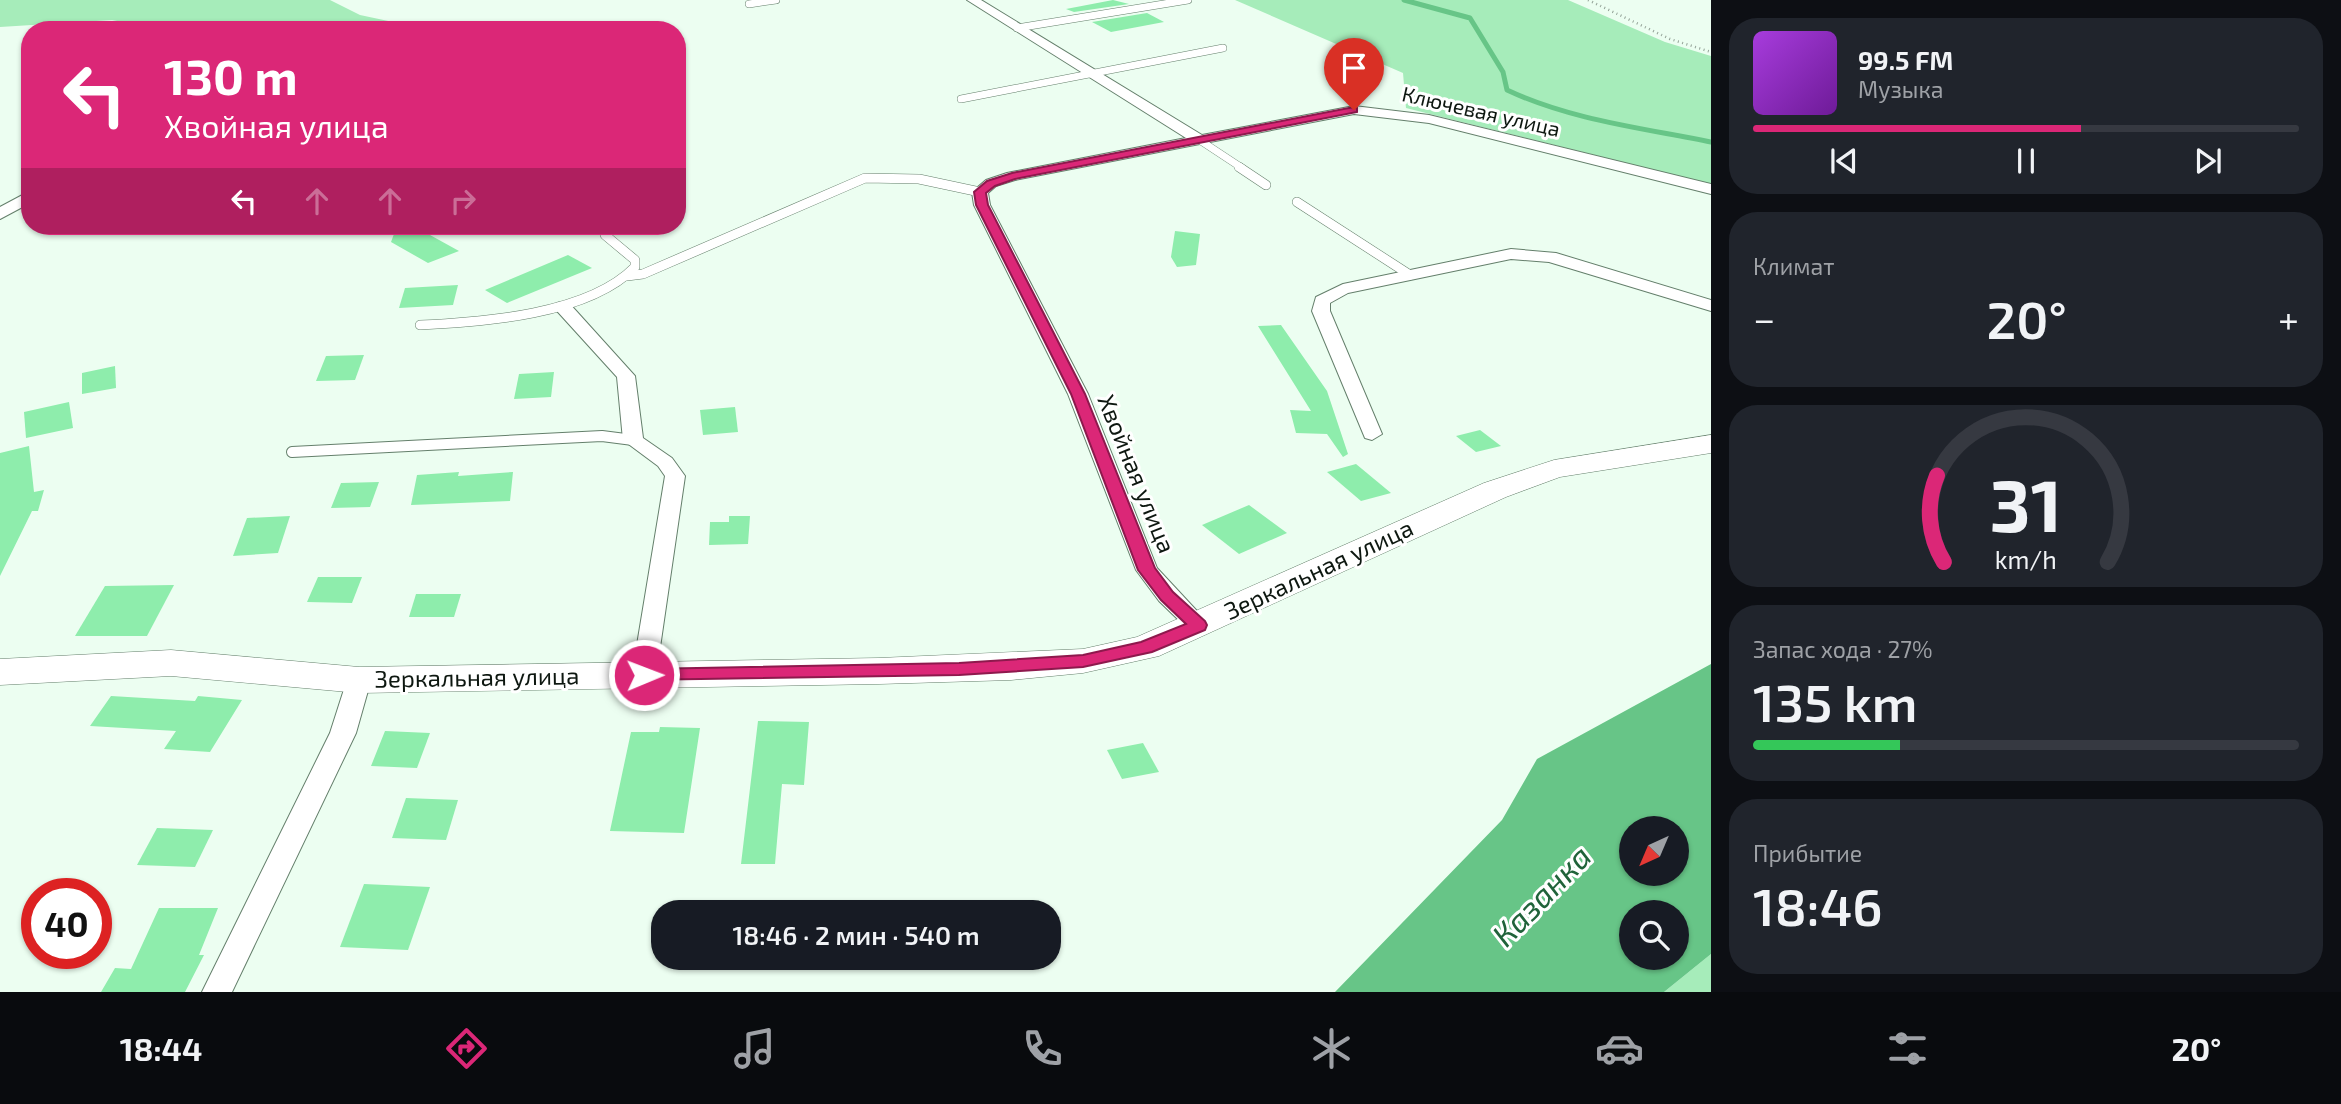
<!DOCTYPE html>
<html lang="ru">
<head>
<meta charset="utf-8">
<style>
  :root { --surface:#171b24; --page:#20242c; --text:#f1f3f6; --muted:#9ea1a6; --line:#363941; --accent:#db2777 }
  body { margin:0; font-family:"Exo 2",sans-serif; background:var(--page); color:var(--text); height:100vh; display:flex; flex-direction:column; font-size:26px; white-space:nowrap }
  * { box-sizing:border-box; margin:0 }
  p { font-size:23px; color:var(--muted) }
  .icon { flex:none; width:38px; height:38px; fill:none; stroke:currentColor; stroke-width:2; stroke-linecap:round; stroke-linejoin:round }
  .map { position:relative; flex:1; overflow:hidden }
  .details { display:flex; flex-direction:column; gap:18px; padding:18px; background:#0d0f14; width:630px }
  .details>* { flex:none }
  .top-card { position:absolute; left:21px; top:21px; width:665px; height:214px; border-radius:28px; box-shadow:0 2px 5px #0004; background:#db2777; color:#fff; overflow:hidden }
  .needle { width:46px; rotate:224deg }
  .fabs { position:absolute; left:1619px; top:816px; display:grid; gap:14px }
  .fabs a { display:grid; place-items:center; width:70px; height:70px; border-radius:50%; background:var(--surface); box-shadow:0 2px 5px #0004; font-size:35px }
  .speed { position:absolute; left:21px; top:878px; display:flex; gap:14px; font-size:35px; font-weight:700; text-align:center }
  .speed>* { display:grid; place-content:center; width:91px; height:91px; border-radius:50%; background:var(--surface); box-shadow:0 2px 5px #0004; line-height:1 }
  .speed .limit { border:10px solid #d22; background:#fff; color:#111 }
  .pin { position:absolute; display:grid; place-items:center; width:60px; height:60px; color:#fff; margin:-72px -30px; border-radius:50% 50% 50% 0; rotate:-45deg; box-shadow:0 0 7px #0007 }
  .pin .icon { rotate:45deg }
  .me { position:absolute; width:77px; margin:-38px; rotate:89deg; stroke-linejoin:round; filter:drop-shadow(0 0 5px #0008) }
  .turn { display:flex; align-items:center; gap:24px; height:147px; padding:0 28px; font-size:32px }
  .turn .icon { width:91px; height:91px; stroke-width:2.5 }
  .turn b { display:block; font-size:49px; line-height:60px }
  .lanes { display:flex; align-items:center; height:66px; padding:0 28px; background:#0003; justify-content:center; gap:35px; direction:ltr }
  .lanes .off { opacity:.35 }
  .big { font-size:52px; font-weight:600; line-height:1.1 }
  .details .card { flex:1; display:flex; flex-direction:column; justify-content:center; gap:10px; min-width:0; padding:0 24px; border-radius:28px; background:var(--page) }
  .details .dial { align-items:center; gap:0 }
  .dial svg { height:182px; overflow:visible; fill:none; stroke:var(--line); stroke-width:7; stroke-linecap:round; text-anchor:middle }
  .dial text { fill:var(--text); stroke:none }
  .song { display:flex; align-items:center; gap:21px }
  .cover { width:84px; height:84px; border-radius:10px; background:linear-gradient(135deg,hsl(280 70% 55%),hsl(280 70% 35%)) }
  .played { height:7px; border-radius:4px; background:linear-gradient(90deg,var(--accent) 60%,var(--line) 60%) }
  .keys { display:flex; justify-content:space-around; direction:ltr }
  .heat { display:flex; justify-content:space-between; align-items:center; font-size:38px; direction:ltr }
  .charge { height:10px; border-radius:5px; background:linear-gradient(90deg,#34c759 27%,var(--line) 0) }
  .trip { position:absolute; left:651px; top:900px; width:410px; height:70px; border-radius:28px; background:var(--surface); box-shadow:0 2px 5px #0004; font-weight:600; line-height:70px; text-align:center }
  .menu { display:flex; height:112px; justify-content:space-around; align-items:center; background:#090b0e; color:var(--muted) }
  .menu .icon { width:49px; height:49px }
  .menu .selected { color:var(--accent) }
  .menu b { font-size:32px; color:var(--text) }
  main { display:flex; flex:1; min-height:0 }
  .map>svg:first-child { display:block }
  .green { fill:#a6ecba }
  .water { fill:#67c587; fill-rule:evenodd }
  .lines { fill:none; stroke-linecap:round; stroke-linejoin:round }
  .stream { stroke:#67c587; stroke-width:5 }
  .building { fill:#8eedac }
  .lane-far2-casing { stroke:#647f6b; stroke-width:8 }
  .lane-far1-casing { stroke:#647f6b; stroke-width:10 }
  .lane-casing { stroke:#647f6b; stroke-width:12 }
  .street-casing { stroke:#647f6b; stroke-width:2 }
  .secondary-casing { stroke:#647f6b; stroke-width:1 }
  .path { stroke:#93a297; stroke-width:2.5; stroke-dasharray:1 3.5; stroke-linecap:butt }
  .lane-far2 { stroke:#fff; stroke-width:7 }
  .lane-far1 { stroke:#fff; stroke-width:9 }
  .lane { stroke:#fff; stroke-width:10 }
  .street { fill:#fff; fill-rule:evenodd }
  .secondary { fill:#fff; fill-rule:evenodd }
  .route { fill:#db2777; stroke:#8e194d; stroke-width:2 }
  .labels { text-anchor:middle; stroke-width:6; stroke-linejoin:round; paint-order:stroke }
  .far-street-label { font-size:21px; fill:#0d1710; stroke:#fff }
  .street-label { font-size:24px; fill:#0d1710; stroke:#fff }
  .near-water-label { font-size:32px; font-style:italic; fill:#20633a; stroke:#fff }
</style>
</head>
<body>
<main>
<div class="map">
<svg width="1711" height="992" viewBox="0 0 1711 992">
  <rect width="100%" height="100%" fill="#ecfef1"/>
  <!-- green -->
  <g class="green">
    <polygon points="0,0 330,0 360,15 393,22 389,25 328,30 285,25 273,30 163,30 112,20 0,27"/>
    <polygon points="1235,0 1568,0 1665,42 1711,56 1711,184 1406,108 1403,73"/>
    <polygon points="1711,954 1711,992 1664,992"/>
  </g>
  <!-- water -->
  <path class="water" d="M1711,664v290l-47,38h-329l167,-172 35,-61zM1631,828h45v45h-45zM1631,912h45v45h-45z"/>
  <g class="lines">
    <!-- stream -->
    <path class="stream" d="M1404,0l66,18 33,54 4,18c64,30 135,38 204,52"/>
  </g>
  <!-- building -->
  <g class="building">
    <polygon points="1113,0 1129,4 1074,12 1066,9"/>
    <polygon points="1147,13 1164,22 1111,32 1092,22"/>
    <polygon points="397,226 432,226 430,235 459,251 428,263 391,242"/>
    <polygon points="1175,231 1200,234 1196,265 1177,267 1171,257"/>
    <polygon points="568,255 592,268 507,303 485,290"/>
    <polygon points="458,285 453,305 399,308 405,288"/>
    <polygon points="1281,325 1327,391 1348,454 1343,457 1327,434 1296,433 1290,410 1311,411 1258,326"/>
    <polygon points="364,355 355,380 316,381 326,356"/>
    <polygon points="115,366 116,388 82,394 82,373"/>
    <polygon points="554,372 551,397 514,399 519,374"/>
    <polygon points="69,402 73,428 26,438 24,412"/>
    <polygon points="735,407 738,432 703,435 700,410"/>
    <polygon points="1480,430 1501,446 1476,452 1456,436"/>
    <polygon points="29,446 34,492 44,490 38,511 32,511 0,576 0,453"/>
    <polygon points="1356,464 1391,493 1361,501 1327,472"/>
    <polygon points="459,472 458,476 513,472 510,501 411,505 417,475"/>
    <polygon points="379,482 370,507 331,508 341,483"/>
    <polygon points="1249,505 1287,533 1239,554 1202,525"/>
    <polygon points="290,516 278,553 233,556 247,518"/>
    <polygon points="729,516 750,516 748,544 709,545 710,522 729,522"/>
    <polygon points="318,577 362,577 352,603 307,602"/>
    <polygon points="174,585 147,636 75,636 105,586"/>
    <polygon points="416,594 461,594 454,617 409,617"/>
    <polygon points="111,696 195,701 198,696 242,700 210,752 164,749 176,731 90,726"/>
    <polygon points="758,721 809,722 804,785 782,784 775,864 741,864"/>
    <polygon points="660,727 700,728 684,833 610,831 631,732 659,732"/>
    <polygon points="385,731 430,733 417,768 371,766"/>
    <polygon points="1143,743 1159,772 1122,779 1107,750"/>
    <polygon points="406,798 458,800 446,840 392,838"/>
    <polygon points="157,828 213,830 195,867 137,865"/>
    <polygon points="364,884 430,887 408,950 340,947"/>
    <polygon points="159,908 218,908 199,955 204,955 185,992 101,992 115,968 131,969"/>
  </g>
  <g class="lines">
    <!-- lane-far2 casing -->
    <g class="lane-far2-casing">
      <g id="lane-far2">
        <polyline points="749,4 776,0"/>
        <polyline points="1017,28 1188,0"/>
        <polyline points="961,99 1223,48"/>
        <polyline points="1198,139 1242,168"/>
      </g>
    </g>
    <!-- lane-far1 casing -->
    <g class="lane-far1-casing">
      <g id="lane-far1">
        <polyline points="1239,167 1266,185"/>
        <polyline points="1297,202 1410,275"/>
        <polyline points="627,276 643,274 865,178 919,179 980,192"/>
        <path d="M420,325c63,-3 168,-10 215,-58v-7l-30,-25 -2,-9"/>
      </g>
    </g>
    <!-- lane casing -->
    <g class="lane-casing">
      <polyline id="lane" points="292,452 602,436 633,440"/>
    </g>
    <!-- street casing -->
    <g class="street-casing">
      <g id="street">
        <polygon points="967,0 981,0 1202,135 1354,106 1429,115 1711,184 1711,194 1429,123 1354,114 1015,180 996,186 988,193 990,205 1088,394 1157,568 1210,625 1206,631 1190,631 1159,601 1136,570 1068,394 974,205 972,192 986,180 1007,173 1186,138"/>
        <polygon points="30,191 30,203 0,219 0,207"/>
        <polygon points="1511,249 1556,253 1711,300 1711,311 1549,262 1511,259 1348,293 1330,303 1330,311 1382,434 1372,440 1365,438 1312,311 1316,297 1343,284"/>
        <polygon points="563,302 569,303 635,376 643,438 672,458 685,476 656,675 653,681 644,684 635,681 632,675 665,476 658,466 623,440 617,377 557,311 554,307 557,303"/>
        <polygon points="359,671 368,674 371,680 356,733 232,992 202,992 330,733 347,680 350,674"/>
      </g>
    </g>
    <!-- secondary casing -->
    <g class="secondary-casing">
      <polygon id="secondary" points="1711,435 1711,453 1560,477 1506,497 1159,656 1083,673 1011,680 879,684 359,693 171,676 0,685 0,659 171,650 359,667 879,658 1083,649 1137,637 1484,483 1554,460"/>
    </g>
    <!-- path -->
    <polyline class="path" points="1588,0 1670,39 1711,52"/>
    <!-- lane-far2 -->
    <use href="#lane-far2" class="lane-far2"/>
    <!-- lane-far1 -->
    <use href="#lane-far1" class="lane-far1"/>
    <!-- lane -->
    <use href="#lane" class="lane"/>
    <!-- street -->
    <use href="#street" class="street"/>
    <!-- secondary -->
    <use href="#secondary" class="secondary"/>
  </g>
  <!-- route -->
  <polygon class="route" points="1354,107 1357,108 1357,112 1015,179 995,186 986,193 988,205 1085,394 1155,568 1173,592 1205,621 1207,625 1205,630 1152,652 1083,667 959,675 637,680 634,675 637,671 644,669 959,663 1083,655 1141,642 1186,624 1161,600 1138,570 1071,394 976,205 974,192 987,181 1012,173"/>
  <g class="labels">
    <!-- far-street labels -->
    <g class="far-street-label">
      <text transform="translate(1481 112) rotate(13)" y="7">Ключевая улица</text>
    </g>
    <!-- street labels -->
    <g class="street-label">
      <text transform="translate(1136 474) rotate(68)" y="8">Хвойная улица</text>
      <text transform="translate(1319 570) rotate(-25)" y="8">Зеркальная улица</text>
      <text transform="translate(477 678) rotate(-1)" y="8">Зеркальная улица</text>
    </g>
    <!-- near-water labels -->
    <g class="near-water-label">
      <text transform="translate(1542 896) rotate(-46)" y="11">Казанка</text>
    </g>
  </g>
</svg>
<div class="fabs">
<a><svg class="needle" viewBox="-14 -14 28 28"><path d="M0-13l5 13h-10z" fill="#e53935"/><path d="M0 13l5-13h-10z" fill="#9ea1a6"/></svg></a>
<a><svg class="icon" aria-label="search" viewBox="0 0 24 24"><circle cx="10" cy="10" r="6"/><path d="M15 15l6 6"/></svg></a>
</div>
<div class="speed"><div class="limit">40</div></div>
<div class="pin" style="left:1354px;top:110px;background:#d93025"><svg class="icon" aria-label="arrive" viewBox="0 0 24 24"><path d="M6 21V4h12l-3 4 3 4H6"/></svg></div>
<svg class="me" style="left:644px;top:675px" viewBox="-20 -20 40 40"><circle r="17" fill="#db2777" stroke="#fff" stroke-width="3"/><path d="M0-11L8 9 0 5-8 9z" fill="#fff"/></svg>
<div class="trip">18:46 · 2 мин · 540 m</div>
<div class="top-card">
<div class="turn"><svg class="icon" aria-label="left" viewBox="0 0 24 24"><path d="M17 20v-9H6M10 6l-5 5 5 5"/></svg><div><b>130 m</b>Хвойная улица</div></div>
<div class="lanes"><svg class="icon" aria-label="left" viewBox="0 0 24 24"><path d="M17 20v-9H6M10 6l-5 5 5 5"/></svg><svg class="icon off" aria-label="ahead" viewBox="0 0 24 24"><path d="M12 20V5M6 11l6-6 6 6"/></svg><svg class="icon off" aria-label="ahead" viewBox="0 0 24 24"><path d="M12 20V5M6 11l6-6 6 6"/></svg><svg class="icon off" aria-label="right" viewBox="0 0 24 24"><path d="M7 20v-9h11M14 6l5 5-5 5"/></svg></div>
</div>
</div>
<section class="details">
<div class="card">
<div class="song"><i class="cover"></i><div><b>99.5 FM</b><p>Музыка</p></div></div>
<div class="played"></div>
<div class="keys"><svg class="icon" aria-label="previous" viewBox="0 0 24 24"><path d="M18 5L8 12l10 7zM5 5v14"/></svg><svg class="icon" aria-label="pause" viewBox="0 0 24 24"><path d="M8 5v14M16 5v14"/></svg><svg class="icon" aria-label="next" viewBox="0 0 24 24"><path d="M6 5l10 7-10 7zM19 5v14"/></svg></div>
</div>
<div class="card"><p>Климат</p>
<div class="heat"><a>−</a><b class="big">20°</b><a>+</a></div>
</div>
<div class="card dial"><svg viewBox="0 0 100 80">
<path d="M14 69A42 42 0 1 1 86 69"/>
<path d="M14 69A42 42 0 0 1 11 31" stroke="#db2777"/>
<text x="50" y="56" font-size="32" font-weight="700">31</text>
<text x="50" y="72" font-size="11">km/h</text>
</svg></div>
<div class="card"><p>Запас хода · 27%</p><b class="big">135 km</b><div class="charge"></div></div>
<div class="card"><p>Прибытие</p><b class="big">18:46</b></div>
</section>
</main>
<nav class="menu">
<b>18:44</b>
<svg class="icon selected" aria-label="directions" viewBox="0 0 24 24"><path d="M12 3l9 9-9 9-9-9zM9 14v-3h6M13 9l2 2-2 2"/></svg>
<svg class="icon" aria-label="music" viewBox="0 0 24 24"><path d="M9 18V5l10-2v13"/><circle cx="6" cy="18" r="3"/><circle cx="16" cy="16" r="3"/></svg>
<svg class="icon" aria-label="phone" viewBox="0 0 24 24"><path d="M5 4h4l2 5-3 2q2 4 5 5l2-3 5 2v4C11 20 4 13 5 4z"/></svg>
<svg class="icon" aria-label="climate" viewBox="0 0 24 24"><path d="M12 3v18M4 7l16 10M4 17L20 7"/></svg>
<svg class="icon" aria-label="car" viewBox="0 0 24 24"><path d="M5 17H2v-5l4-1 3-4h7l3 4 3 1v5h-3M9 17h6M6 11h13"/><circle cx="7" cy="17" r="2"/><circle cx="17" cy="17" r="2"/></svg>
<svg class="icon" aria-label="filters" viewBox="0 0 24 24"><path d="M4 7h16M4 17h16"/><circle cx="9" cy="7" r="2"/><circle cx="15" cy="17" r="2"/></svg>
<b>20°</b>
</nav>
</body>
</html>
